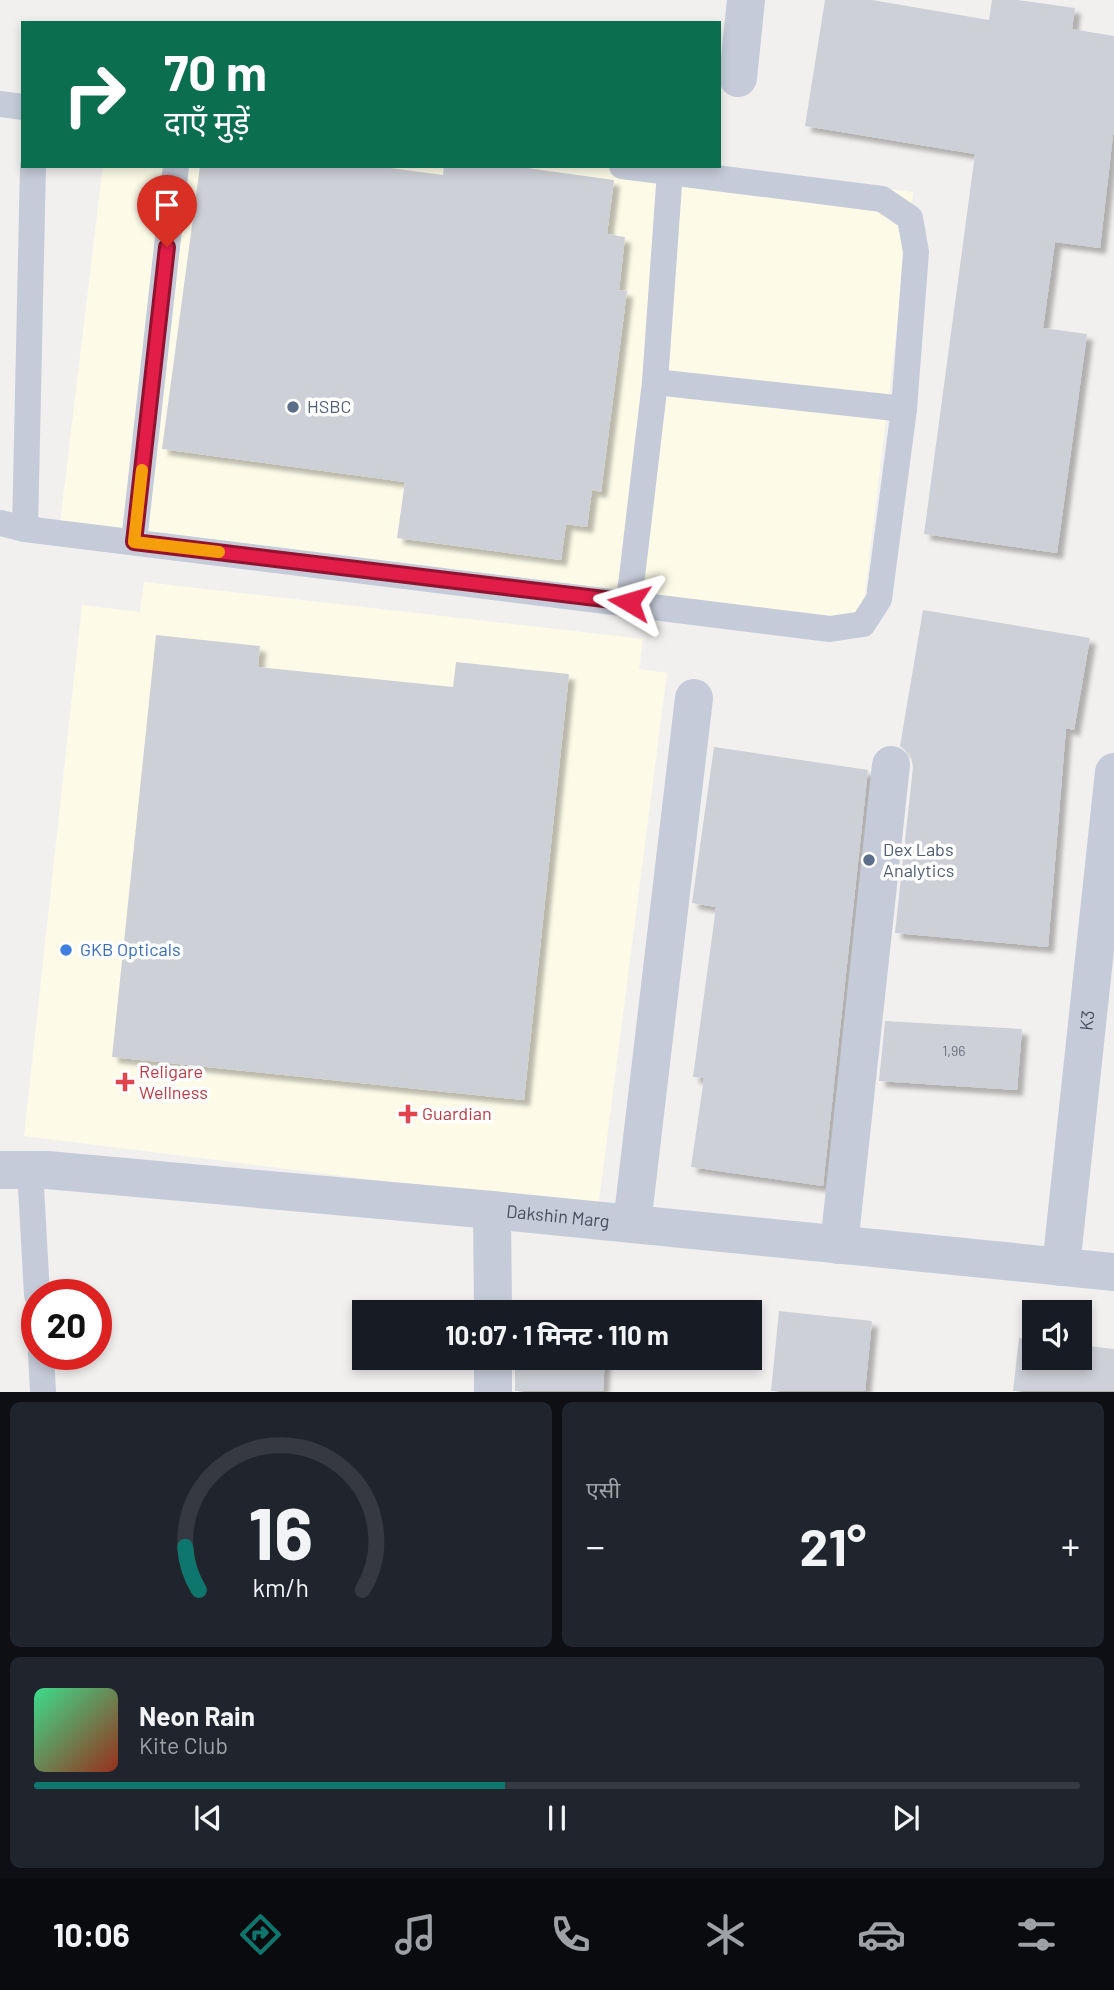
<!DOCTYPE html>
<html lang="hi">
<head>
<meta charset="utf-8">
<style>
  :root { --surface:#171b24; --page:#20242c; --text:#f1f3f6; --muted:#9ea1a6; --line:#363941; --accent:#0f766e }
  body { margin:0; font-family:Barlow,"Noto Sans Devanagari",sans-serif; background:var(--page); color:var(--text); height:100vh; display:flex; flex-direction:column; font-size:26px; white-space:nowrap }
  * { box-sizing:border-box; margin:0 }
  p { font-size:23px; color:var(--muted) }
  .icon { flex:none; width:38px; height:38px; fill:none; stroke:currentColor; stroke-width:2; stroke-linecap:round; stroke-linejoin:round }
  .map { position:relative; height:1392px; overflow:hidden }
  .drawer { display:flex; flex-direction:column; gap:10px; padding:10px; background:#0d0f14; flex:1 }
  .drawer>* { flex:none }
  .banner { position:absolute; left:21px; top:21px; width:700px; height:147px; border-radius:0px; box-shadow:0 4px 10px #0003; background:#0b6e4f; color:#fff; overflow:hidden }
  .buttons { position:absolute; left:1022px; top:1300px; display:grid; gap:14px }
  .buttons a { display:grid; place-items:center; width:70px; height:70px; border-radius:0px; background:var(--surface); box-shadow:0 4px 10px #0003; font-size:35px }
  .speed { position:absolute; left:21px; top:1279px; display:flex; gap:14px; font-size:35px; font-weight:700; text-align:center }
  .speed>* { display:grid; place-content:center; width:91px; height:91px; border-radius:50%; background:var(--surface); box-shadow:0 4px 10px #0003; line-height:1 }
  .speed .limit { border:10px solid #d22; background:#fff; color:#111 }
  .pin { position:absolute; display:grid; place-items:center; width:60px; height:60px; color:#fff; margin:-72px -30px; border-radius:50% 50% 50% 0; rotate:-45deg; box-shadow:0 0 7px #0007 }
  .pin .icon { rotate:45deg }
  .me { position:absolute; width:77px; margin:-38px; rotate:277deg; stroke-linejoin:round; filter:drop-shadow(0 0 5px #0008) }
  .turn { display:flex; align-items:center; gap:24px; height:147px; padding:0 28px; font-size:32px }
  .turn .icon { width:91px; height:91px; stroke-width:2.5 }
  .turn b { display:block; font-size:49px; line-height:60px }
  .big { font-size:52px; font-weight:700; line-height:1.1 }
  .drawer .card { flex:1; display:flex; flex-direction:column; justify-content:center; gap:10px; min-width:0; padding:0 24px; border-radius:10px; background:var(--page) }
  .drawer .dial { align-items:center; gap:0 }
  .dial svg { height:182px; overflow:visible; fill:none; stroke:var(--line); stroke-width:7; stroke-linecap:round; text-anchor:middle }
  .dial text { fill:var(--text); stroke:none }
  .song { display:flex; align-items:center; gap:21px }
  .cover { width:84px; height:84px; border-radius:10px; background:linear-gradient(135deg,hsl(150 70% 55%),hsl(10 70% 35%)) }
  .played { height:7px; border-radius:4px; background:linear-gradient(90deg,var(--accent) 45%,var(--line) 45%) }
  .keys { display:flex; justify-content:space-around; direction:ltr }
  .heat { display:flex; justify-content:space-between; align-items:center; font-size:38px; direction:ltr }
  .drawer .tiles { flex:1; display:grid; gap:10px; grid-template-columns:1fr 1fr }
  .card:last-child { grid-column:span 2 }
  .trip { position:absolute; left:352px; top:1300px; width:410px; height:70px; border-radius:0px; background:var(--surface); box-shadow:0 4px 10px #0003; font-weight:700; line-height:70px; text-align:center }
  .tab-bar { display:flex; height:112px; justify-content:space-around; align-items:center; background:#090b0e; color:var(--muted) }
  .tab-bar .icon { width:49px; height:49px }
  .tab-bar .on { color:var(--accent) }
  .tab-bar b { font-size:32px; color:var(--text) }
  .map>svg:first-child { display:block }
  .commercial { fill:#fdfbe8 }
  .building { fill:#ced0d7; filter:url(#shadow) }
  .lines { fill:none; stroke-linecap:round; stroke-linejoin:round }
  .service { stroke:#c5cbd8; stroke-width:26 }
  .minor { stroke:#c5cbd8; stroke-width:38 }
  .route-casing { stroke:#92132f; stroke-width:18 }
  .route { stroke:#e11d48; stroke-width:12 }
  .slow { stroke:#f59e0b; stroke-width:12 }
  .service-dot { fill:#5c6f8a; stroke:#fff; stroke-width:2.5 }
  .shop-dot { fill:#3f7fe0; stroke:#fff; stroke-width:2.5 }
  .health-dot { fill:#e0444e; stroke:#fff; stroke-width:2.5 }
  .labels { text-anchor:middle; stroke-width:7; stroke-linejoin:round; paint-order:stroke }
  .number-label { font-size:14px; fill:#686e7c }
  .service-label { font-size:18px; fill:#4e5e75; stroke:#fff; text-anchor:start }
  .shop-label { font-size:18px; fill:#366cbe; stroke:#fff; text-anchor:start }
  .street-label { font-size:18px; fill:#464e5e; stroke:#fff }
  .health-label { font-size:18px; fill:#be3a42; stroke:#fff; text-anchor:start }
</style>
</head>
<body>
<div class="map">
<svg width="1114" height="1392" viewBox="0 0 1114 1392">
  <defs>
    <filter id="shadow"><feDropShadow dx="6" dy="6" stdDeviation="2" flood-color="#0004"/></filter>
  </defs>
  <rect width="100%" height="100%" fill="#f2f0ef"/>
  <!-- commercial -->
  <g class="commercial">
    <polygon points="103,166 697,166 913,192 860,634 58,540"/>
    <polygon points="144,582 643,639 639,669 667,673 598,1208 24,1136 82,605 140,612"/>
  </g>
  <!-- building -->
  <g class="building">
    <polygon points="825,0 872,0 989,20 992,0 1018,0 1075,8 1072,29 1114,36 1114,126 1100,248 1055,242 1043,328 1087,334 1057,553 924,534 975,154 805,126"/>
    <polygon points="200,166 375,166 443,175 444,166 512,166 614,180 607,234 625,237 619,290 627,291 601,492 592,490 587,527 566,524 561,560 397,538 405,482 162,449"/>
    <polygon points="923,610 1090,638 1074,730 1066,728 1048,947 895,933 913,767 911,756 900,746"/>
    <polygon points="156,635 260,646 258,667 453,687 456,662 569,674 524,1100 112,1057"/>
    <polygon points="714,747 868,770 823,1186 691,1167 704,1078 693,1077 716,907 692,903"/>
    <polygon points="885,1021 1022,1029 1017,1090 879,1081"/>
    <polygon points="515,1302 609,1308 608,1312 515,1312"/>
    <polygon points="779,1311 872,1321 865,1391 771,1391"/>
    <polygon points="1019,1338 1034,1340 1034,1358 1080,1358 1080,1345 1114,1349 1114,1391 1013,1391"/>
    <polygon points="515,1358 605,1358 603,1391 515,1391"/>
  </g>
  <g class="lines">
    <!-- service -->
    <g class="service">
      <polyline points="0,104 23,107"/>
      <polyline points="33,166 25,529 830,629 863,624 879,599 904,409 916,252 910,218 882,199 622,166"/>
      <polyline points="655,382 904,409"/>
      <polyline points="0,523 25,529"/>
      <polyline points="134,542 176,166"/>
      <polyline points="629,602 655,382 670,171"/>
      <polyline points="30,1169 37,1295"/>
      <polyline points="41,1354 43,1392"/>
    </g>
    <!-- minor -->
    <g class="minor">
      <polyline points="738,78 746,0"/>
      <path id="s1" d="M0,1170h47l445,40 622,62"/>
      <polyline points="492,1210 493,1312"/>
      <polyline points="632,1224 694,698"/>
      <polyline points="839,1245 891,765"/>
      <path id="s2" d="M1061,1267l53,-495"/>
      <polyline points="493,1358 493,1392"/>
    </g>
  </g>
  <g class="lines">
    <!-- route casing -->
    <g class="route-casing">
      <polyline id="route" points="167,247 134,542 629,602"/>
    </g>
    <!-- route -->
    <use href="#route" class="route"/>
    <!-- slow -->
    <polyline class="slow" points="142,470 134,542 219,552"/>
  </g>
  <!-- markers -->
  <g class="service-dot">
    <circle cx="293" cy="407" r="7"/>
    <circle cx="869" cy="860" r="7"/>
  </g>
  <circle class="shop-dot" cx="66" cy="950" r="7"/>
  <g class="health-dot">
    <path d="M121.5 1071.5h7v7h7v7h-7v7h-7v-7h-7v-7h7z"/>
    <path d="M404.5 1103.5h7v7h7v7h-7v7h-7v-7h-7v-7h7z"/>
  </g>
  <g class="labels">
    <!-- number labels -->
    <g class="number-label">
      <text x="954" y="1056">1,96</text>
    </g>
    <!-- service labels -->
    <g class="service-label">
      <text x="307" y="413">HSBC</text>
      <text x="883" y="856">Dex Labs<tspan x="883" dy="21">Analytics</tspan></text>
    </g>
    <!-- shop labels -->
    <g class="shop-label">
      <text x="80" y="956">GKB Opticals</text>
    </g>
    <!-- street labels -->
    <g class="street-label">
      <text dy="6" stroke="none"><textPath href="#s2" startOffset="248">K3</textPath></text>
      <text dy="6" stroke="none"><textPath href="#s1" startOffset="560">Dakshin Marg</textPath></text>
    </g>
    <!-- health labels -->
    <g class="health-label">
      <text x="139" y="1078">Religare<tspan x="139" dy="21">Wellness</tspan></text>
      <text x="422" y="1120">Guardian</text>
    </g>
  </g>
</svg>
<div class="buttons">
<a><svg class="icon" aria-label="sound" viewBox="0 0 24 24"><path d="M4 9h4l5-4v14l-5-4H4zM17 9q2 3 0 6"/></svg></a>
</div>
<div class="speed"><div class="limit">20</div></div>
<div class="pin" style="left:167px;top:247px;background:#d93025"><svg class="icon" aria-label="arrive" viewBox="0 0 24 24"><path d="M6 21V4h12l-3 4 3 4H6"/></svg></div>
<svg class="me" style="left:629px;top:602px" viewBox="-20 -20 40 40"><path d="M0-17L14 15 0 8-14 15z" fill="#e11d48" stroke="#fff" stroke-width="4"/></svg>
<div class="trip">10:07 · 1 मिनट · 110 m</div>
<div class="banner">
<div class="turn"><svg class="icon" aria-label="right" viewBox="0 0 24 24"><path d="M7 20v-9h11M14 6l5 5-5 5"/></svg><div><b>70 m</b>दाएँ मुड़ें</div></div>
</div>
</div>
<section class="drawer">
<div class="tiles">
<div class="card dial"><svg viewBox="0 0 100 80">
<path d="M14 69A42 42 0 1 1 86 69"/>
<path d="M14 69A42 42 0 0 1 8 50" stroke="#0f766e"/>
<text x="50" y="56" font-size="32" font-weight="700">16</text>
<text x="50" y="72" font-size="11">km/h</text>
</svg></div>
<div class="card"><p>एसी</p>
<div class="heat"><a>−</a><b class="big">21°</b><a>+</a></div>
</div>
<div class="card">
<div class="song"><i class="cover"></i><div><b>Neon Rain</b><p>Kite Club</p></div></div>
<div class="played"></div>
<div class="keys"><svg class="icon" aria-label="previous" viewBox="0 0 24 24"><path d="M18 5L8 12l10 7zM5 5v14"/></svg><svg class="icon" aria-label="pause" viewBox="0 0 24 24"><path d="M8 5v14M16 5v14"/></svg><svg class="icon" aria-label="next" viewBox="0 0 24 24"><path d="M6 5l10 7-10 7zM19 5v14"/></svg></div>
</div>
</div>
</section>
<nav class="tab-bar">
<b>10:06</b>
<svg class="icon on" aria-label="directions" viewBox="0 0 24 24"><path d="M12 3l9 9-9 9-9-9zM9 14v-3h6M13 9l2 2-2 2"/></svg>
<svg class="icon" aria-label="music" viewBox="0 0 24 24"><path d="M9 18V5l10-2v13"/><circle cx="6" cy="18" r="3"/><circle cx="16" cy="16" r="3"/></svg>
<svg class="icon" aria-label="phone" viewBox="0 0 24 24"><path d="M5 4h4l2 5-3 2q2 4 5 5l2-3 5 2v4C11 20 4 13 5 4z"/></svg>
<svg class="icon" aria-label="climate" viewBox="0 0 24 24"><path d="M12 3v18M4 7l16 10M4 17L20 7"/></svg>
<svg class="icon" aria-label="car" viewBox="0 0 24 24"><path d="M5 17H2v-5l4-1 3-4h7l3 4 3 1v5h-3M9 17h6M6 11h13"/><circle cx="7" cy="17" r="2"/><circle cx="17" cy="17" r="2"/></svg>
<svg class="icon" aria-label="filters" viewBox="0 0 24 24"><path d="M4 7h16M4 17h16"/><circle cx="9" cy="7" r="2"/><circle cx="15" cy="17" r="2"/></svg>
</nav>
</body>
</html>
